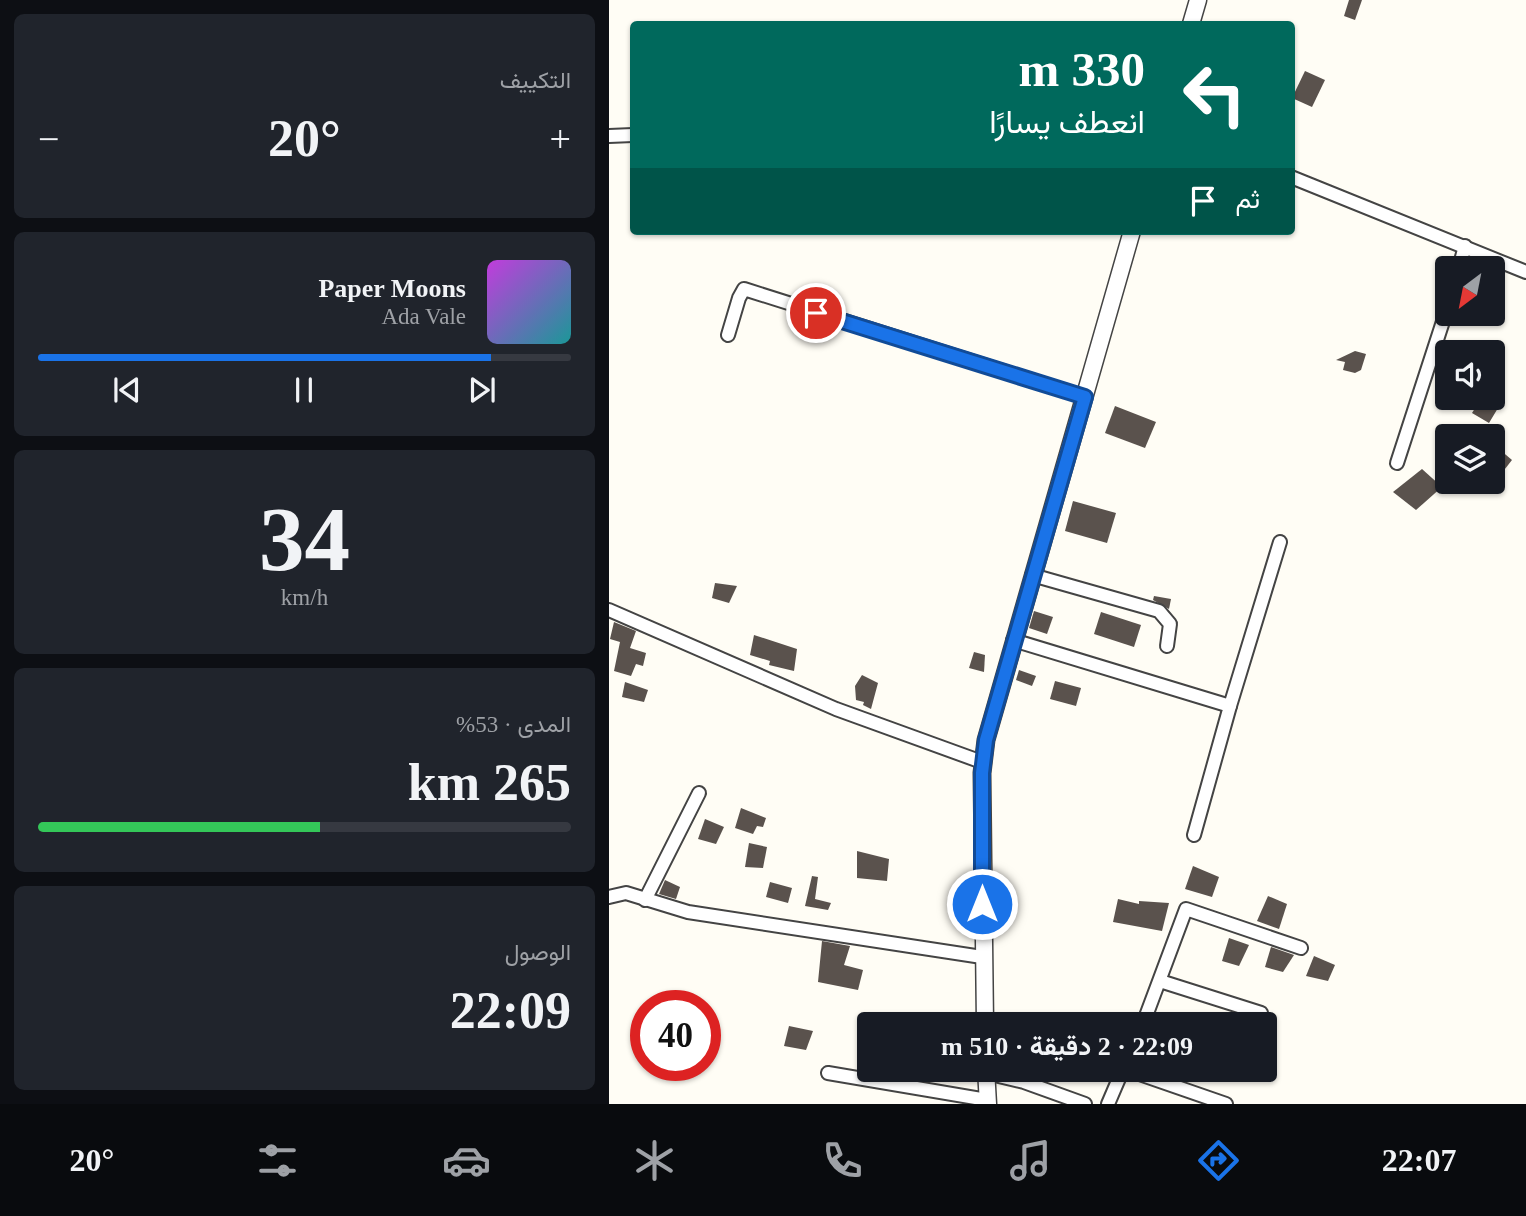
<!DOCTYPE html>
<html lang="ar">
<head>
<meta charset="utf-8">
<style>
  :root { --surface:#171b24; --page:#20242c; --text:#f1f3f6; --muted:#9ea1a6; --line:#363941; --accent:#1a73e8 }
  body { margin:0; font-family:"Times New Roman",Vazirmatn,serif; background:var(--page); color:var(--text); direction:rtl; height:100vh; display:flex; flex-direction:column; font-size:26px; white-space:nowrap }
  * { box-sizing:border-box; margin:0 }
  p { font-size:23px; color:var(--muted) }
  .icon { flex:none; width:38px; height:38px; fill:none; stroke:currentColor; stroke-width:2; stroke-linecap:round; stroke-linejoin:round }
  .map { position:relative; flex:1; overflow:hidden; direction:ltr }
  .details { display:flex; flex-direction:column; gap:14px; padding:14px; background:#0d0f14; width:609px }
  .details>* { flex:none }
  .banner { position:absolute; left:21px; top:21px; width:665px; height:214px; border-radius:7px; box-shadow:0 2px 5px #0004; direction:rtl; background:#00695c; color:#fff; overflow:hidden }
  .needle { width:46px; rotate:212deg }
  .tools { position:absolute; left:826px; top:256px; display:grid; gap:14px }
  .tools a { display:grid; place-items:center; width:70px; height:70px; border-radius:7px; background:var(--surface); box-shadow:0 2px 5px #0004; font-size:35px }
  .speed { position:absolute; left:21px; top:990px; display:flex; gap:14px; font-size:35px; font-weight:700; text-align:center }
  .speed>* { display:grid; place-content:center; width:91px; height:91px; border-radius:50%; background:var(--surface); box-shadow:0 2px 5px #0004; line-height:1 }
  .speed .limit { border:10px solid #d22; background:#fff; color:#111 }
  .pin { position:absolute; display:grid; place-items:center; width:60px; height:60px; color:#fff; margin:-30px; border:4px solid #fff; border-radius:50%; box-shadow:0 2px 7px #0007 }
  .me { position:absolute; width:77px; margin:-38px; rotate:0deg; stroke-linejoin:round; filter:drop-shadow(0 0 5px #0008) }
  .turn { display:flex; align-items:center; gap:24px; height:147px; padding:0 35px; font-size:32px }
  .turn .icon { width:91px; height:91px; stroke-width:2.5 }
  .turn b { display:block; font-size:49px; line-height:60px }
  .then { display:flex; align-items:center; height:66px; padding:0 35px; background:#0003; gap:14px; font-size:26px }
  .big { font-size:52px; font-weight:700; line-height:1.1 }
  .details .widget { flex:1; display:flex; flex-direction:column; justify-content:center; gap:10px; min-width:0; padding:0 24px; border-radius:10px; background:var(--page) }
  .details .dial { align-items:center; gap:0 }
  .dial b { font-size:91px; line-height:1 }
  .song { display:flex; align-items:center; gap:21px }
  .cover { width:84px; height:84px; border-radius:10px; background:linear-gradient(135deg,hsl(290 70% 55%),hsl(180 70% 35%)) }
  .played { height:7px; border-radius:4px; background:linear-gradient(90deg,var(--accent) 85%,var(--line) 85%) }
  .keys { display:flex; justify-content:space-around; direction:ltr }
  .heat { display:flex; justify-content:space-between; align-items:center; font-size:38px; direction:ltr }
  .charge { height:10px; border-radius:5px; background:linear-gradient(90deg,#34c759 53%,var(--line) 0) }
  .trip { position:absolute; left:248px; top:1012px; width:420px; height:70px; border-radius:7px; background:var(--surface); box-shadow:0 2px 5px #0004; font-weight:700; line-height:70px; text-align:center; direction:rtl }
  .menu { display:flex; height:112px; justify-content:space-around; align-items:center; background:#090b0e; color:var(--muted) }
  .menu .icon { width:49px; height:49px }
  .menu .selected { color:var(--accent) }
  .menu b { font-size:32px; color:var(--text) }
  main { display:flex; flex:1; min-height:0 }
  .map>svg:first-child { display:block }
  .building { fill:#5a524d }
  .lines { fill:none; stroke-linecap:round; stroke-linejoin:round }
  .minor-casing { stroke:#444; stroke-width:16 }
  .tertiary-casing { stroke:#444; stroke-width:19 }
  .minor { stroke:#fff; stroke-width:12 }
  .tertiary { stroke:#fff; stroke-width:16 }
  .route-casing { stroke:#114b97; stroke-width:18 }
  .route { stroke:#1a73e8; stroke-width:12 }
</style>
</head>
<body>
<main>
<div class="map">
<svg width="917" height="1104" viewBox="0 0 917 1104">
  <rect width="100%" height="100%" fill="#fffdf5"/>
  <!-- building -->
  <g class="building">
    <polygon points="740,0 753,0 746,20 735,16"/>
    <polygon points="696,71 716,80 703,107 683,98"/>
    <polygon points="746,351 757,354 752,370 746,373 734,370 736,362 727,360"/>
    <polygon points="884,392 895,398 880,423 863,413 873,397 884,397"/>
    <polygon points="506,406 547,422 536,448 496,433"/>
    <polygon points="884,444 903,460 892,474 884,468"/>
    <polygon points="813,469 833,487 807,510 784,492"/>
    <polygon points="464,501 507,513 498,543 456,531"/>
    <polygon points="106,583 128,586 120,603 103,598"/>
    <polygon points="545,596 562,599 560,609 544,600"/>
    <polygon points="425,611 444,617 438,634 420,628"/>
    <polygon points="492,612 532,625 525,647 485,634"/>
    <polygon points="5,622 27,631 21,648 37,653 34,666 27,664 22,676 5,671 11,642 1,639"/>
    <polygon points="145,635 188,649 185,671 160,665 161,661 141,655"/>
    <polygon points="365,652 376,655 375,672 360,668"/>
    <polygon points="410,670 427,676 423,686 407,680"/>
    <polygon points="253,675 269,683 262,709 254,705 255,702 247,700 246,686"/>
    <polygon points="446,681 472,688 467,706 441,699"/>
    <polygon points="16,682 39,690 35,702 13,697"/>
    <polygon points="132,808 157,818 154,827 148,826 144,834 126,828"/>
    <polygon points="96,819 115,827 107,844 89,839"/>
    <polygon points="140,843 158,847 154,868 136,867"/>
    <polygon points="248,851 280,859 278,881 248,878"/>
    <polygon points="584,866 610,877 603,897 576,889"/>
    <polygon points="203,876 209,877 206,899 222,903 219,910 196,906"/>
    <polygon points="56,880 71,887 67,899 50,894"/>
    <polygon points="161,882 183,888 179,903 157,897"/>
    <polygon points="659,896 678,904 670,929 648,921"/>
    <polygon points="509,899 530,904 530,901 560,903 553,931 504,922"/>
    <polygon points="620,938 640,945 630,966 613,961"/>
    <polygon points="213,941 241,946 235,965 254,970 249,990 209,982"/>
    <polygon points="662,947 685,955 674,972 656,967"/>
    <polygon points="705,956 726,965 719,981 697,976"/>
    <polygon points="180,1026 204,1031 197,1050 175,1046"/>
  </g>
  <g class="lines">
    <!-- minor casing -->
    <g class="minor-casing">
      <g id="minor">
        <polyline points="0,136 24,135"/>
        <polyline points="682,177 917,272"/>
        <polyline points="850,268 856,246"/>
        <polyline points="119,335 130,298 135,289 476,397"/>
        <polyline points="788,463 838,309"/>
        <polyline points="423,575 550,611 561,624 558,646"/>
        <polyline points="0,610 227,709 373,762"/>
        <polyline points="404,640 621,706 585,835"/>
        <polyline points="621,706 671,542"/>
        <polyline points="0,897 17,893 79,912 373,957"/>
        <polyline points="36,900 90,793"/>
        <polyline points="551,981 652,1013"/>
        <polyline points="534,1024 577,909 692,948"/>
        <polyline points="516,1069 617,1104"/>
        <polyline points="219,1073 378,1100"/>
        <polyline points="377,1073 415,1082 476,1104"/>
        <polyline points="499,1104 514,1069"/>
      </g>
    </g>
    <!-- tertiary casing -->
    <g class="tertiary-casing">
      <g id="tertiary">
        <polyline points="582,24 589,0"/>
        <polyline points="376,1024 373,773 377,740 523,231"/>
        <polyline points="377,1069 379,1104"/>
      </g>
    </g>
    <!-- minor -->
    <use href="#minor" class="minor"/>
    <!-- tertiary -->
    <use href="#tertiary" class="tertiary"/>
  </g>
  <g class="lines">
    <!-- route casing -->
    <g class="route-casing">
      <polyline id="route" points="207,313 476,397 377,740 373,773 373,904"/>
    </g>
    <!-- route -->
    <use href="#route" class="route"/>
  </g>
</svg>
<div class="tools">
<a><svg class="needle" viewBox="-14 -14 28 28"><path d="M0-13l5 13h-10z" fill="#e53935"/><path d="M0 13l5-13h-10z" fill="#9ea1a6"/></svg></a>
<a><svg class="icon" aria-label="sound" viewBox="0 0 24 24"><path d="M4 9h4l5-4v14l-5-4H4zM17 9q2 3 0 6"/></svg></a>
<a><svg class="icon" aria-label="layers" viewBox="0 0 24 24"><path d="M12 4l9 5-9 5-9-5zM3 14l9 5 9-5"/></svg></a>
</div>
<div class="speed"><div class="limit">40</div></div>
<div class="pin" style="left:207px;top:313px;background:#d93025"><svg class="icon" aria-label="arrive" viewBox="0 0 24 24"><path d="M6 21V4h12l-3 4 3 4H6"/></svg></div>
<svg class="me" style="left:373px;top:904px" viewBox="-20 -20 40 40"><circle r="17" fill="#1a73e8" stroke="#fff" stroke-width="3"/><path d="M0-11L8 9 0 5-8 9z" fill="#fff"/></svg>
<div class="trip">22:09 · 2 دقيقة · 510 m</div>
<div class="banner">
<div class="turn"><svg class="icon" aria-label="left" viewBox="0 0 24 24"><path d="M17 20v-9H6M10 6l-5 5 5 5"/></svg><div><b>330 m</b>انعطف يسارًا</div></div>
<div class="then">ثم<svg class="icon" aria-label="arrive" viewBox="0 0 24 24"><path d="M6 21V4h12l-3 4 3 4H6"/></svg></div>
</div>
</div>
<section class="details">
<div class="widget"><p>التكييف</p>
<div class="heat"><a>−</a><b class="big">20°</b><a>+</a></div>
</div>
<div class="widget">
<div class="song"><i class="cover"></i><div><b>Paper Moons</b><p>Ada Vale</p></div></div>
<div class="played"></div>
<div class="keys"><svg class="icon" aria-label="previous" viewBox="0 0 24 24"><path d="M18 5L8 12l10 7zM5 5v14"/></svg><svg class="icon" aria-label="pause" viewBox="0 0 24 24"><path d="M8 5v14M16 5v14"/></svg><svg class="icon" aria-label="next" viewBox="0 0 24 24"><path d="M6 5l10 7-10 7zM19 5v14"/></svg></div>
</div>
<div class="widget dial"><b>34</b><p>km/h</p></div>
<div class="widget"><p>المدى · 53%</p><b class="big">265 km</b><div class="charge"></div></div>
<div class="widget"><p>الوصول</p><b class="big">22:09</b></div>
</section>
</main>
<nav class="menu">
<b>22:07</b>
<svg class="icon selected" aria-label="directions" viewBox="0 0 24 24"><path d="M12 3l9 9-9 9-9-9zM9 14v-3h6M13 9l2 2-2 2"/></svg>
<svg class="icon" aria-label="music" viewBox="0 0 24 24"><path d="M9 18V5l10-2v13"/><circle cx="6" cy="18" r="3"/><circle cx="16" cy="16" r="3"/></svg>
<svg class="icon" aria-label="phone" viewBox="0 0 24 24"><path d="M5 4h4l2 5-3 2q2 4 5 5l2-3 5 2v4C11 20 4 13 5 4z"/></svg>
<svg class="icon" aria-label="climate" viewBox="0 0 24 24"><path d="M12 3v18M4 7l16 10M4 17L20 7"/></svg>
<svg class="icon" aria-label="car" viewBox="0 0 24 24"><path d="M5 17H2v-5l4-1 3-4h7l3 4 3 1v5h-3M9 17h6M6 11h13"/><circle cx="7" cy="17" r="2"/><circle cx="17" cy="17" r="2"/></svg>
<svg class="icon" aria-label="filters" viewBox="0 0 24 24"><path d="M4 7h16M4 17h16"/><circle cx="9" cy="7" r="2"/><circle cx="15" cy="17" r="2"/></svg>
<b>20°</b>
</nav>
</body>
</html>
